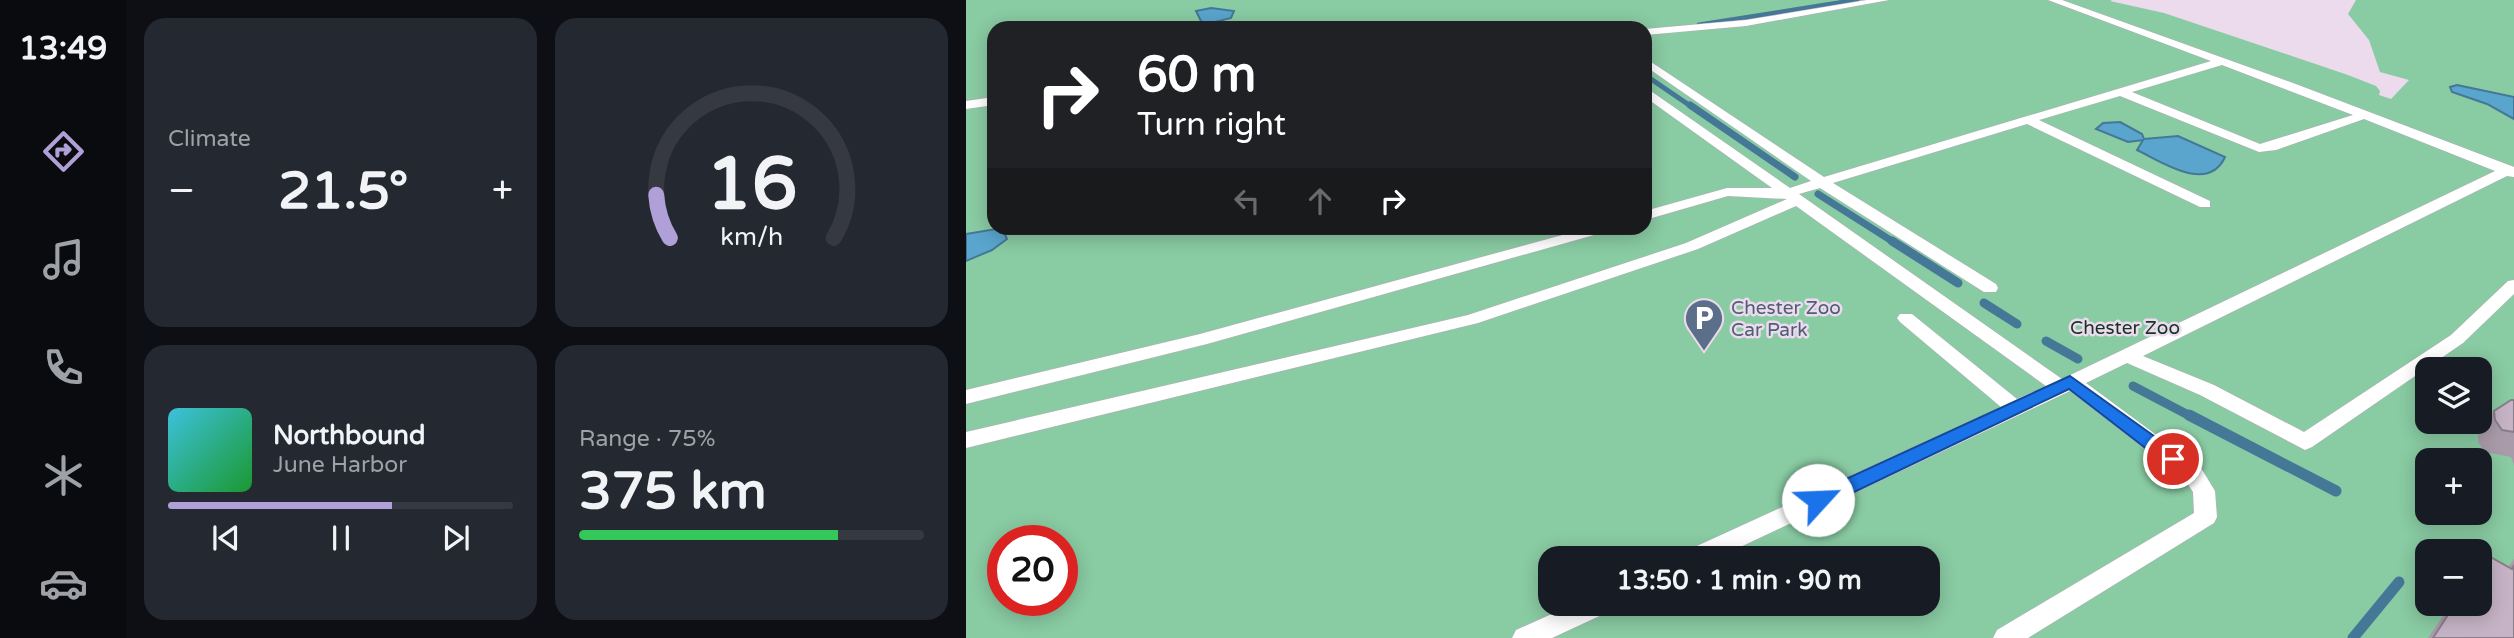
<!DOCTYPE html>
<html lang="en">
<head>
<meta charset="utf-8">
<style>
  :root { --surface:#171b24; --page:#242831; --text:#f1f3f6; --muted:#9ea1a6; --line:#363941; --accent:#b0a0d8 }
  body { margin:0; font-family:"Varela Round",sans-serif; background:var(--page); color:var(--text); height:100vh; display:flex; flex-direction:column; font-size:26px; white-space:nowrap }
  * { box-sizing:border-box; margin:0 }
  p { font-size:23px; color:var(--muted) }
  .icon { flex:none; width:38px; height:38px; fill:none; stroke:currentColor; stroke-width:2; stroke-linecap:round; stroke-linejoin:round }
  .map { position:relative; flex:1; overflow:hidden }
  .panel { display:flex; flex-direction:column; gap:18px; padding:18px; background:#0d0f14; width:840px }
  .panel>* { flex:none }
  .guide { position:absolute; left:21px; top:21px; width:665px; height:214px; border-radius:21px; box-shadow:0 4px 18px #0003; background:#202124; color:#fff; overflow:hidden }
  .controls { position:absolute; left:1449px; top:357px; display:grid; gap:14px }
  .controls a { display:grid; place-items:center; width:77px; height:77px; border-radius:14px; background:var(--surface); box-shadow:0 4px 18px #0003; font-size:35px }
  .speed { position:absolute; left:21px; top:525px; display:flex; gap:14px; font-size:35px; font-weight:700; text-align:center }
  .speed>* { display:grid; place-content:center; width:91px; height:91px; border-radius:50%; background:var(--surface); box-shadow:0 4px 18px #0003; line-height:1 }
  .speed .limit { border:10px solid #d22; background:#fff; color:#111 }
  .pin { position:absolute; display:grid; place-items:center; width:60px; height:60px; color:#fff; margin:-30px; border:4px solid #fff; border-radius:50%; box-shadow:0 2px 7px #0007 }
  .me { position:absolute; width:77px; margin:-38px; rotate:65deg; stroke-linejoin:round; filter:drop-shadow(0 0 5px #0008) }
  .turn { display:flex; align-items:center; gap:24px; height:147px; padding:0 35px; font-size:32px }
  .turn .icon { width:91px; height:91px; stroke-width:2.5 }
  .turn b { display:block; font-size:49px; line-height:60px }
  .lanes { display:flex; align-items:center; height:66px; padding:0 35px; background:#0003; justify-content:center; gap:35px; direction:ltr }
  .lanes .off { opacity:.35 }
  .big { font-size:52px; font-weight:700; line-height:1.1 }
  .panel .tile { flex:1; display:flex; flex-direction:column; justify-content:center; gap:10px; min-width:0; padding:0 24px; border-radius:21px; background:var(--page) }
  .panel .dial { align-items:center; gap:0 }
  .dial svg { height:182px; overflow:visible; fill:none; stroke:var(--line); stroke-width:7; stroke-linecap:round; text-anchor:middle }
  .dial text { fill:var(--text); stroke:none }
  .song { display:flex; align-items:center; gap:21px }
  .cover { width:84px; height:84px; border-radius:10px; background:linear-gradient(135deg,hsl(190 70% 55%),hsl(130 70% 35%)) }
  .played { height:7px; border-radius:4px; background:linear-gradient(90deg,var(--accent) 65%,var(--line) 65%) }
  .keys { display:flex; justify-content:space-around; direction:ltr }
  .heat { display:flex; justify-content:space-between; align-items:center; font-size:38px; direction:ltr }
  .charge { height:10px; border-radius:5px; background:linear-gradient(90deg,#34c759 75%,var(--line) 0) }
  .panel .tiles { flex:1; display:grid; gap:18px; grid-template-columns:repeat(2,1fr) }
  .trip { position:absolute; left:572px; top:546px; width:402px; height:70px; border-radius:21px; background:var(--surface); box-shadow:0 4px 18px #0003; font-weight:700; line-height:70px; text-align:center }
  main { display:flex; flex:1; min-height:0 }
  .tabs { display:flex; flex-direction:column; width:126px; justify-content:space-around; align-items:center; background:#090b0e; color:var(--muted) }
  .tabs .icon { width:49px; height:49px }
  .tabs .selected { color:var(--accent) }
  .tabs b { font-size:32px; color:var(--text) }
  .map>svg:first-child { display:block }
  .green { fill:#89cba3; fill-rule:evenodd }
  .water { fill:#59a5cd; stroke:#447896; stroke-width:2 }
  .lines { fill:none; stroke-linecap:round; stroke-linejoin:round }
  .stream-far3 { stroke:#447896; stroke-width:5 }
  .stream-far2 { stroke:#447896; stroke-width:7 }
  .stream-far1 { stroke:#447896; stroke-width:9 }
  .stream { stroke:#447896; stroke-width:11 }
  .lane-casing { stroke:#bba9bb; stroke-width:1 }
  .lane { fill:#fff; fill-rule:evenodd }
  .wall { fill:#aa9baa }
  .building { fill:#c6b4c6; stroke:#8b7e8b; stroke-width:2 }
  .route { fill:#1a73e8; stroke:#114b97; stroke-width:2 }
  .labels { text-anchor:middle; stroke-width:5; stroke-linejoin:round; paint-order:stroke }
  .service-label { font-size:19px; fill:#4e5e75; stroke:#ecdaed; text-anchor:start }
  .park-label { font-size:19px; fill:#143422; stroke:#ecdaed }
</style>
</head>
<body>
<main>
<nav class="tabs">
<b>13:49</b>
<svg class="icon selected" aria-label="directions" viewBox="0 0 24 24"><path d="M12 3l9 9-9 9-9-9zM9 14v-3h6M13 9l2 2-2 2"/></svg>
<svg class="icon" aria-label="music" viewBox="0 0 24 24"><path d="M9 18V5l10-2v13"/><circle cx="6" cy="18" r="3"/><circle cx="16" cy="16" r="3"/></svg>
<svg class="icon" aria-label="phone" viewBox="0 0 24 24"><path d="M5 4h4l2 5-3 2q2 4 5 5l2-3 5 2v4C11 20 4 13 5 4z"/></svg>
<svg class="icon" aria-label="climate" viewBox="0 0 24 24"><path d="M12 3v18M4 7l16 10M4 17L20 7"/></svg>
<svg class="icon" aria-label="car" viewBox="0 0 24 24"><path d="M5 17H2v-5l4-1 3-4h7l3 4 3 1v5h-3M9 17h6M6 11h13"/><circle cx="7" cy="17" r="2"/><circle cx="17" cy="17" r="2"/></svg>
</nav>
<section class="panel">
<div class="tiles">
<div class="tile"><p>Climate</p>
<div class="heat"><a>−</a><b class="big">21.5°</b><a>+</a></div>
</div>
<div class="tile dial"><svg viewBox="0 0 100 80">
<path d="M14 69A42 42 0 1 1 86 69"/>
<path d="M14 69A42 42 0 0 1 8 50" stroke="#b0a0d8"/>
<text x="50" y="56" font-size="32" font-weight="700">16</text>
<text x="50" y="72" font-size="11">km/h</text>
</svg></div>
<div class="tile">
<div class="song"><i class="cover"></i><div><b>Northbound</b><p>June Harbor</p></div></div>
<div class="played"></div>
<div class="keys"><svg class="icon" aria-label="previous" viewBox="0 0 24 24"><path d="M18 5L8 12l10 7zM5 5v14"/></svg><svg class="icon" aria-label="pause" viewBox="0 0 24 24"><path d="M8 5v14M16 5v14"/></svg><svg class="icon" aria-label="next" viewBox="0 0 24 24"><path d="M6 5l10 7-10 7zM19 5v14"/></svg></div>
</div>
<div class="tile"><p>Range · 75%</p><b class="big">375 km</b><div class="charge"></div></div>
</div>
</section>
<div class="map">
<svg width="1548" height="638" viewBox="0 0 1548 638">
  <rect width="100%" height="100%" fill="#ecdaed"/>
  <!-- green -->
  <path class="green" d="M0,0h1146l-2,1 54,12 184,62 28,11 4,5 -1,4 12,4 18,-19 -29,-8 -11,-32 -21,-26 8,-14h158v638h-1548zM28,28h651v200h-651zM1461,369h53v53h-53zM1461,460h53v53h-53zM37,541h59v59h-59zM1461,551h53v53h-53zM584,558h378v46h-378z"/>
  <!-- water -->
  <g class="water">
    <polygon points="245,8 268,11 265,18 237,25 230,11"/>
    <polygon points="1491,85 1548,97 1548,119 1521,104 1486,92 1484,87"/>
    <path d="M1154,122l22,12 2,5 34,-3 47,21c-17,37 -63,5 -88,-7l6,-10 -15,2 -32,-13 7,-6z"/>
    <polygon points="36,228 41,239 26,250 0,261 0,234"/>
  </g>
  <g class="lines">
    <!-- stream-far3 -->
    <g class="stream-far3">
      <polyline points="733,25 891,0"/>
      <polyline points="607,26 664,28"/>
      <polyline points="679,75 726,107"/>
    </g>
    <!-- stream-far2 -->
    <g class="stream-far2">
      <polyline points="724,105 829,177"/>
      <polyline points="852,194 929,243"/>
    </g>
    <!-- stream-far1 -->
    <g class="stream-far1">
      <polyline points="926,241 992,283"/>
      <polyline points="1018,303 1051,324"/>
      <polyline points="1080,341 1112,359"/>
      <polyline points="1167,386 1226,417"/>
    </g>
    <!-- stream -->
    <g class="stream">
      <polyline points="1223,415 1370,491"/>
      <polyline points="1387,638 1433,582"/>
    </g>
    <!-- lane casing -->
    <g class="lane-casing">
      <g id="lane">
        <polygon points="901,0 923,0 780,26 679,35 679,29 780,20"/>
        <path d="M1082,0h14l231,83 221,84v10l-7,-1 -364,180 71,29 90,47 147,-97 57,-54 6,-1v14l-51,49 -151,104 -7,3 -105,-55 -73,-32 -41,20 115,85 14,23 2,26 -3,6 -186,115h-35l4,-8 197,-117 -1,-21 -8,-12 -115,-89 -353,167h-35l4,-7 315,-144 -101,-85 -3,-4 3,-4h12l105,85 29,-13 -250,-180 -98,43 -220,74 -512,125v-16l502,-117 218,-72 101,-44 -59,-3 -83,24v-9l82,-23h45l-127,-91v-10l145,101 21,-7 -166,-115v-8l179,119 387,-116zM1256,65l131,50 -93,29 -128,-52zM1154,96l139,56 17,-2 88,-31 131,52 -433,208 -263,-185 21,-6 164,104h12l2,-4 -2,-4 -163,-101 194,-59 173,83h10v-6l-171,-81z"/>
        <polygon points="28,97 28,105 0,109 0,101"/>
        <polygon points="622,228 645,228 642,231 241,344 0,404 0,390 234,334"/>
        <polygon points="608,604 645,604 642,612 586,638 546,638 550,630"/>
      </g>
    </g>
    <!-- lane -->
    <use href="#lane" class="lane"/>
  </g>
  <!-- wall -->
  <g class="wall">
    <polygon points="1548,400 1548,465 1545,457 1519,452 1512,442 1512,433 1528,411"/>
    <polygon points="1521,555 1542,567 1548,559 1548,638 1462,638 1485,604 1514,604 1514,563"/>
  </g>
  <!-- building -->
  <g class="building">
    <polygon points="1545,400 1548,400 1548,432 1536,430 1529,420 1528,411"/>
    <polygon points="1521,555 1546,569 1548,565 1548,638 1467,638 1489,604 1514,604 1514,566"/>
  </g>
  <!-- route -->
  <polygon class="route" points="1104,376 1213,454 1216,459 1213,464 1200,464 1103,389 859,506 845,506 842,500 845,495"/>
  <!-- icons -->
  <defs>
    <g id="parking-pin" transform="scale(2.0125)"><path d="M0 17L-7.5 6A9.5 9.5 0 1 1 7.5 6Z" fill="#5c6f8a" stroke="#ecdaed"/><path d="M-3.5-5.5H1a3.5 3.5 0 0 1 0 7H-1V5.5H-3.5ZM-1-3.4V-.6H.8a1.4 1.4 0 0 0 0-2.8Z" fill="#fff"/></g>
  </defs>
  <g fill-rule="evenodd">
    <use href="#parking-pin" x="738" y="318"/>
  </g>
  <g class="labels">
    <!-- service labels -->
    <g class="service-label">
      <text x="765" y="314">Chester Zoo<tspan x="765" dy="22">Car Park</tspan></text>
    </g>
    <!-- park labels -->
    <g class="park-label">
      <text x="1159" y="334">Chester Zoo</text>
    </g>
  </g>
</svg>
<div class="controls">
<a><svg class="icon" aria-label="layers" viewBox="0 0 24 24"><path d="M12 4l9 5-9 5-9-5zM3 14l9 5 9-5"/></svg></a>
<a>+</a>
<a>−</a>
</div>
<div class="speed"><div class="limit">20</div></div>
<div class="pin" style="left:1207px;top:459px;background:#d93025"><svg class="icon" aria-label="arrive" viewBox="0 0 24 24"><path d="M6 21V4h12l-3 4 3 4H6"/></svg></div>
<svg class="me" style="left:852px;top:500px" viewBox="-20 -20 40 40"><circle r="19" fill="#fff"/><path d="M0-13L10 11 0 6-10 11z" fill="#1a73e8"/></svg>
<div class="trip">13:50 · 1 min · 90 m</div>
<div class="guide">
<div class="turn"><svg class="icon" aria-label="right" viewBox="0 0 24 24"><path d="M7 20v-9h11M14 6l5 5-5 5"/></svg><div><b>60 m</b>Turn right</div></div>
<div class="lanes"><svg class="icon off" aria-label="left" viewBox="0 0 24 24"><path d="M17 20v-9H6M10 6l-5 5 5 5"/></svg><svg class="icon off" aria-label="ahead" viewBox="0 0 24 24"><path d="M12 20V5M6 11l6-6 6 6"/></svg><svg class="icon" aria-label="right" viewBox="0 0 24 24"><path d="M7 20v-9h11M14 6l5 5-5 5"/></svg></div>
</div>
</div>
</main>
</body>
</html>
